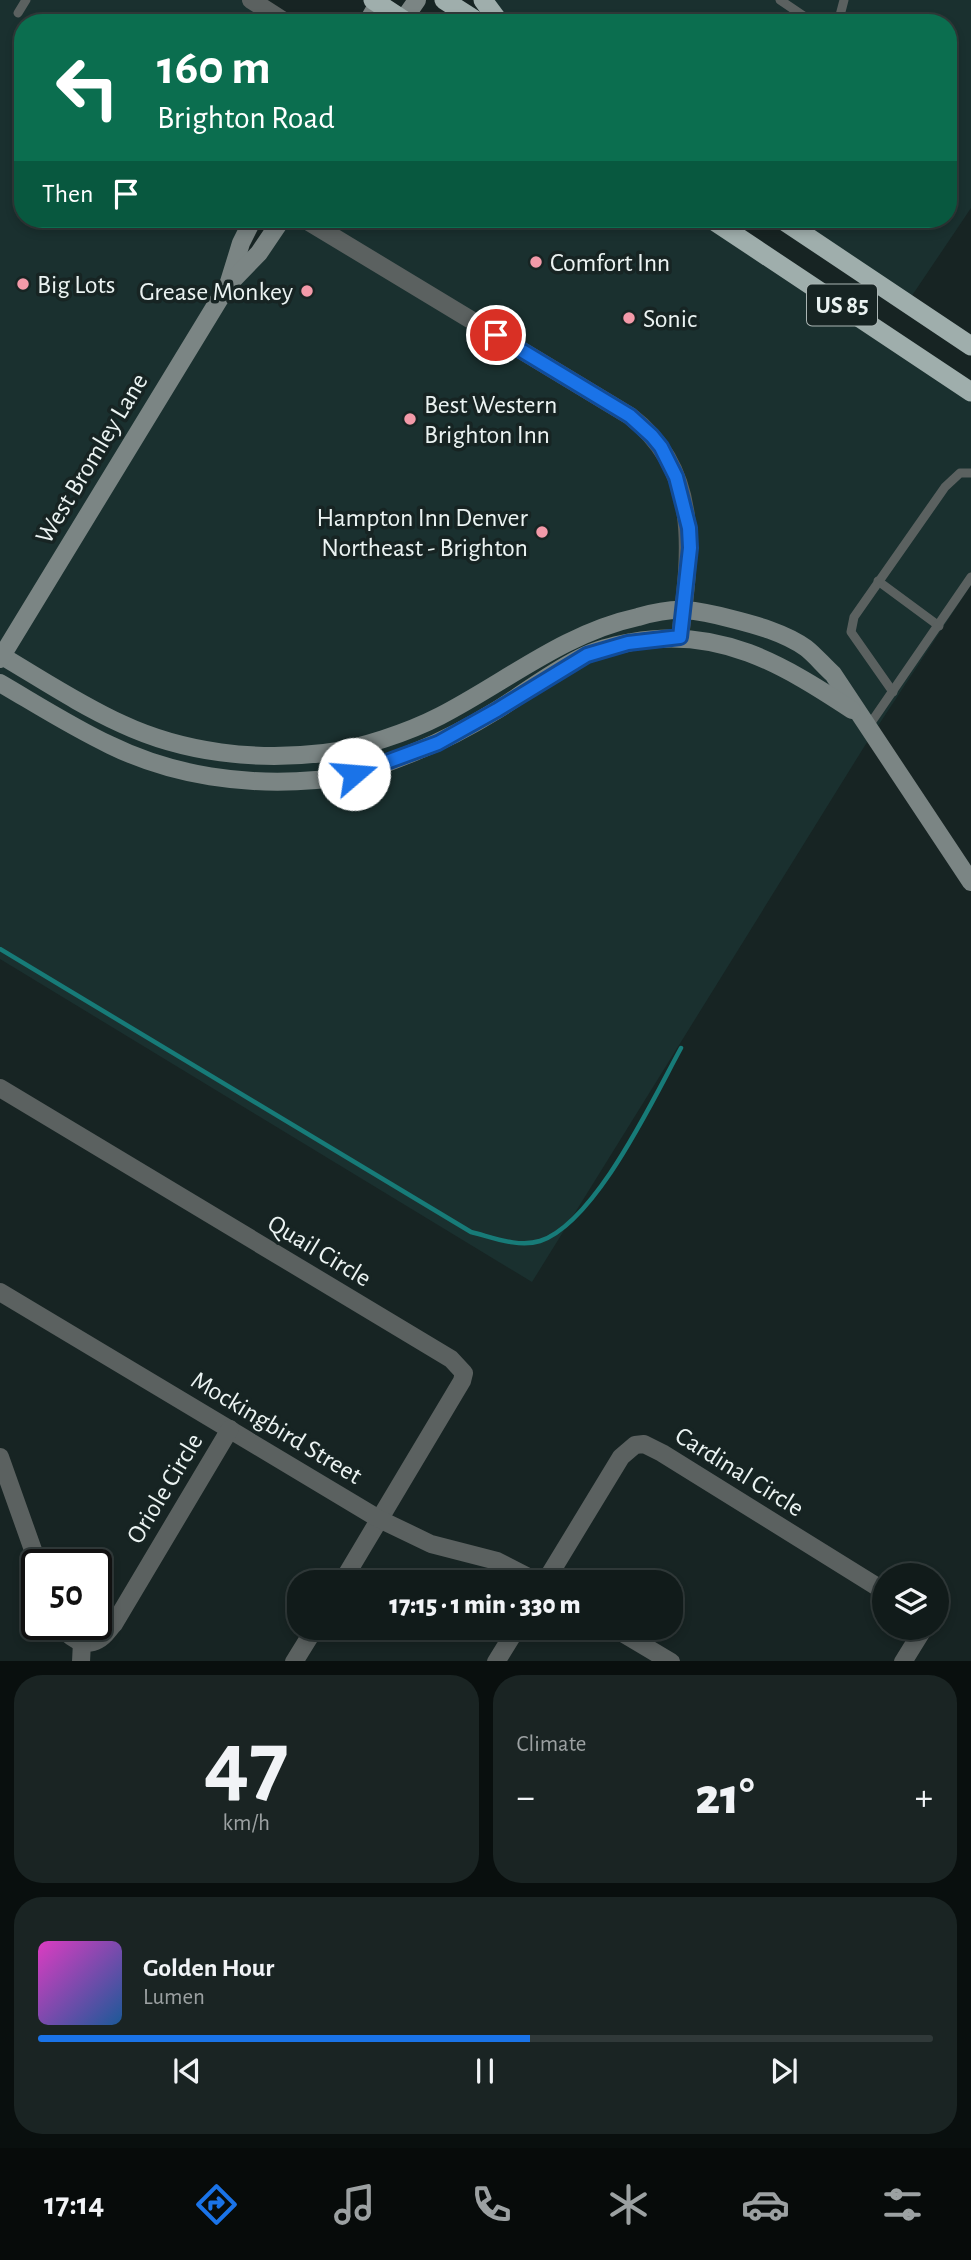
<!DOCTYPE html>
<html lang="en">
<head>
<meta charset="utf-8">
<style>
  :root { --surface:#111b1a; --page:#1a2423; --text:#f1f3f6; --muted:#9ca1a2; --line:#303939; --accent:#1a73e8 }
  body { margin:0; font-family:"Alegreya Sans",sans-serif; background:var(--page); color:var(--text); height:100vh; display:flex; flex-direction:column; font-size:26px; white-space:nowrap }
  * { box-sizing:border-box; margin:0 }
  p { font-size:23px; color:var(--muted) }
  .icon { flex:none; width:38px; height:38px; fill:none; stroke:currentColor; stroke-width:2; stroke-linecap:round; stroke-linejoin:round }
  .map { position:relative; height:1661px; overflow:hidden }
  .drawer { display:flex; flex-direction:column; gap:14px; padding:14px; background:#090f0e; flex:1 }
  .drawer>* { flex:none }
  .banner { position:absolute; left:14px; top:14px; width:943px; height:214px; border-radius:28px; box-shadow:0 4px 10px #0003,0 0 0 2px var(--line); background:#0b6e4f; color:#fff; overflow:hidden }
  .controls { position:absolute; left:872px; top:1563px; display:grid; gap:14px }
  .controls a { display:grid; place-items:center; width:77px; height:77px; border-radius:50%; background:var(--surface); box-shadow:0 4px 10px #0003,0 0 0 2px var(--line); font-size:35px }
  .speed { position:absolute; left:21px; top:1549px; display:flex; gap:14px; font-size:35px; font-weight:700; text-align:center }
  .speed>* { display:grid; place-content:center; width:91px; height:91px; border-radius:50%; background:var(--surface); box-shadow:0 4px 10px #0003,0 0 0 2px var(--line); line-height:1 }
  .speed .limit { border:4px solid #111; border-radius:10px; background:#fff; color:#111 }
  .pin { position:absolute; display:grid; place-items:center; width:60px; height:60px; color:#fff; margin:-30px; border:4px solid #fff; border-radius:50%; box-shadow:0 2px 7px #0007 }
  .me { position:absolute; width:77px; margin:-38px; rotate:72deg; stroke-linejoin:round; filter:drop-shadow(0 0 5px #0008) }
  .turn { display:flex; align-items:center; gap:24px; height:147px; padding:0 28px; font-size:32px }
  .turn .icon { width:91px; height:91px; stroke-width:2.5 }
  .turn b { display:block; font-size:49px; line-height:60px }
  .then { display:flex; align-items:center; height:66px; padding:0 28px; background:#0003; gap:14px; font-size:26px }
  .big { font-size:52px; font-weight:800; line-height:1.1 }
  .drawer .tile { flex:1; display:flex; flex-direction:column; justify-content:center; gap:10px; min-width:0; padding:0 24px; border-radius:28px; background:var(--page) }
  .drawer .dial { align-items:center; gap:0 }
  .dial b { font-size:91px; line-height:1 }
  .song { display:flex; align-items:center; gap:21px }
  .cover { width:84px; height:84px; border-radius:10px; background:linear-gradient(135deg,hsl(310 70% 55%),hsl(210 70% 35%)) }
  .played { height:7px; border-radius:4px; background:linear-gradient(90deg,var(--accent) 55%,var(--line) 55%) }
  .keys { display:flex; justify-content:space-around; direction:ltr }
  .heat { display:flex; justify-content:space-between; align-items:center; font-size:38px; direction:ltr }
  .drawer .tiles { flex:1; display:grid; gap:14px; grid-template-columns:1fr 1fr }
  .tile:last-child { grid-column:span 2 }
  .trip { position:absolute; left:287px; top:1570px; width:396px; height:70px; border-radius:28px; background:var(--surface); box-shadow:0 4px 10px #0003,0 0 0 2px var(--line); font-weight:800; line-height:70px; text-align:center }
  .menu { display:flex; height:112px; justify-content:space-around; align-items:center; background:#070b0a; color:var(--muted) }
  .menu .icon { width:49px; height:49px }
  .menu .on { color:var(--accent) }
  .menu b { font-size:32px; color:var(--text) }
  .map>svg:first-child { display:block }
  .built { fill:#1a302f }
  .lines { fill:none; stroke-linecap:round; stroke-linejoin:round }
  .stream { stroke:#177b78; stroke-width:4.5 }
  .service { stroke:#5b6160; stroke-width:9 }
  .minor { stroke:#5b6160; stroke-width:18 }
  .tertiary { stroke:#5b6160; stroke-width:18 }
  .secondary { stroke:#7b8584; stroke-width:18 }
  .trunk { stroke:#9faeac; stroke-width:19 }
  .route-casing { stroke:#114b97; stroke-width:18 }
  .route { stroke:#1a73e8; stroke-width:12 }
  .poi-dot { fill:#f39aa9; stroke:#172423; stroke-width:2.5 }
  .labels { text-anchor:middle; stroke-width:7; stroke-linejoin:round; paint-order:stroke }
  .shield { fill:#172423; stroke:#abb5b4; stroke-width:2 }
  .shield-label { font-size:24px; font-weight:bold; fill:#ebf3f2 }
  .poi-label { font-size:26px; fill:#ebf3f2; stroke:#172423; text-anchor:start }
  .street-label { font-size:26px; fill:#ebf3f2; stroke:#172423 }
</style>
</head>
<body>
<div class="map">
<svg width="971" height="1662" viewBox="0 0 971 1662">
  <rect width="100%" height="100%" fill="#172423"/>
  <!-- built -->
  <g class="built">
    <polygon points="0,0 251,0 287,23 23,23 23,219 253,219 228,283 282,219 711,219 971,392 971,585 864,747 532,1282 0,959"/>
    <polygon points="483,0 971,0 971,208 907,303 781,219 948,219 948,23 500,23"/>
  </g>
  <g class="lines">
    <!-- stream -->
    <path class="stream" d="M0,949l471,283c21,5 47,16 69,9 56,-19 113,-142 141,-193"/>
    <!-- service -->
    <g class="service">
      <polyline points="780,0 814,23"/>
      <polyline points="18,13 26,0"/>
      <polyline points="838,23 844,0"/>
      <polyline points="878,581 939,626"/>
      <polyline points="893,692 851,632 854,617 945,487 960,473 971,473"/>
      <polyline points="868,727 971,577"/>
    </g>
    <!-- minor -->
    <g class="minor">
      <polyline points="0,1088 451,1359 464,1373 462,1381 342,1582"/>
      <polyline points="0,1292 379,1519 431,1544 497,1561 538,1582"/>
      <polyline points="0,1457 38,1564"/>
      <polyline points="545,1582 621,1457 635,1445 644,1444 662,1453 884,1591"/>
      <path d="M61,1624c6,13 23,24 37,16 7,-3 11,-11 16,-16l116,-195"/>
      <polyline points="614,1628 671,1662"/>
      <polyline points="81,1662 82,1642"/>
      <polyline points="294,1662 315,1628"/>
      <polyline points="496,1662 517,1628"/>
      <polyline points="903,1662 924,1628"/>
    </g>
    <!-- tertiary -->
    <g class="tertiary">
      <polyline points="251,0 287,23"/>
      <path d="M304,219l326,197c73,56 60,141 50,221"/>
    </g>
    <!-- secondary -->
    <g class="secondary">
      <polyline points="367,23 380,0"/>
      <polyline points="401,23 417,0"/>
      <polyline points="229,282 241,243 253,219"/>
      <path d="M2,656c39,23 78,49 120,68 62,29 134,37 202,29 35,-4 85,-21 116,-37 66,-34 124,-83 198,-99 14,-4 32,-8 47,-7 15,1 32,5 47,9 24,6 53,14 74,29 9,7 18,18 27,26l138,208"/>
      <polyline points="0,659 228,285 259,253 282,219"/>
      <path d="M0,683c36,21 72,44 110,62 63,31 136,41 206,35 35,-2 69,-16 101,-29 28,-11 54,-25 80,-41 29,-18 58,-41 89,-55 15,-7 31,-10 46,-13 87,-16 150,22 220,68"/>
    </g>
    <!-- trunk -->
    <g class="trunk">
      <polyline points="373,0 408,23"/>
      <polyline points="444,0 480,23"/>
      <polyline points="483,0 500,23"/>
      <polyline points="711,219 971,392"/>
      <polyline points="781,219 971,346"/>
    </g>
  </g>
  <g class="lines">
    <!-- route casing -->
    <g class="route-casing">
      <polyline id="route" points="354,774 438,743 497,710 587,655 628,643 680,637 690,548 689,528 676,477 661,447 652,436 630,416 496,335"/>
    </g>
    <!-- route -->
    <use href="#route" class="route"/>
  </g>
  <!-- markers -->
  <g class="poi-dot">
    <circle cx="536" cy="262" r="7"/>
    <circle cx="23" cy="284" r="7"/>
    <circle cx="307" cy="291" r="7"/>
    <circle cx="629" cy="318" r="7"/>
    <circle cx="410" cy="419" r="7"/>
    <circle cx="542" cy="532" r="7"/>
  </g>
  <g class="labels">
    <!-- shield labels -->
    <rect class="shield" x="807" y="284.5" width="70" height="41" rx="5"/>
    <g class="shield-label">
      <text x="842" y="313">US 85</text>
    </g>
    <!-- poi labels -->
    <g class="poi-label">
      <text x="550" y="271">Comfort Inn</text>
      <text x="37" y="293">Big Lots</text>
      <text x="293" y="300" text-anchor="end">Grease Monkey</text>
      <text x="643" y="327">Sonic</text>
      <text x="424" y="413">Best Western<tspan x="424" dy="30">Brighton Inn</tspan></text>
      <text x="528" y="526" text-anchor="end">Hampton Inn Denver<tspan x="528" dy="30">Northeast - Brighton</tspan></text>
    </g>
    <!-- street labels -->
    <g class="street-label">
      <text transform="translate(91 458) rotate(-59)" y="9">West Bromley Lane</text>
      <text transform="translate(320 1250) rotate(31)" y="9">Quail Circle</text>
      <text transform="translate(277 1427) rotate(31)" y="9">Mockingbird Street</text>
      <text transform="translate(740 1471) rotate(32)" y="9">Cardinal Circle</text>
      <text transform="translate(164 1488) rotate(-59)" y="9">Oriole Circle</text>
    </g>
  </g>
</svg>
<div class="controls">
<a><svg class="icon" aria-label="layers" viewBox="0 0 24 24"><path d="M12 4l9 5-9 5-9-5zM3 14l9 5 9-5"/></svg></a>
</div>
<div class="speed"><div class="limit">50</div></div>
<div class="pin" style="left:496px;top:335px;background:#d93025"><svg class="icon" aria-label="arrive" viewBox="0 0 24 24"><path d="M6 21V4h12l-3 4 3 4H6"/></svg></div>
<svg class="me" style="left:354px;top:774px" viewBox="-20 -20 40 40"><circle r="19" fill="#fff"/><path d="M0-13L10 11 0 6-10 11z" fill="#1a73e8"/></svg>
<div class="trip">17:15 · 1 min · 330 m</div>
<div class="banner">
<div class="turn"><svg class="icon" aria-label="left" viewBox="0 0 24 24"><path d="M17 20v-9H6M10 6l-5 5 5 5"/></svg><div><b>160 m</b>Brighton Road</div></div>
<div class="then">Then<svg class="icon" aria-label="arrive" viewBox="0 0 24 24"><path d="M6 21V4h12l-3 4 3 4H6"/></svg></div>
</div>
</div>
<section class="drawer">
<div class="tiles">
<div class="tile dial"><b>47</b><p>km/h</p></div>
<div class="tile"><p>Climate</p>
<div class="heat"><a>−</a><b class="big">21°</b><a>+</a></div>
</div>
<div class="tile">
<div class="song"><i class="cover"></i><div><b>Golden Hour</b><p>Lumen</p></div></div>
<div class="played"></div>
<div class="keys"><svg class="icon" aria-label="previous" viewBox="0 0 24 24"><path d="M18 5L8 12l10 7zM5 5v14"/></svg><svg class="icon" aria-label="pause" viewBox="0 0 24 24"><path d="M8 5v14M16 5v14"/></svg><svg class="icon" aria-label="next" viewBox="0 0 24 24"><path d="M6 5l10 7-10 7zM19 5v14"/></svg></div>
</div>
</div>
</section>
<nav class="menu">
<b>17:14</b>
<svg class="icon on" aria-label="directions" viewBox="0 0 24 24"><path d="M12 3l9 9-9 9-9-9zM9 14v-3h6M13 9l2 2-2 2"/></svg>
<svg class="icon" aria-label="music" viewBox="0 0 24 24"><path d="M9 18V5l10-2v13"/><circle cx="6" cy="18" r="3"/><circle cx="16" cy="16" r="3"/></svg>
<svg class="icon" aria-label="phone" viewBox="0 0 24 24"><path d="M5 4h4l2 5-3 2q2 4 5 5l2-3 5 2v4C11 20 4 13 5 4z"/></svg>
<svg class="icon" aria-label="climate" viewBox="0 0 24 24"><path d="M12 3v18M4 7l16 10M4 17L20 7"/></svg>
<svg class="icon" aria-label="car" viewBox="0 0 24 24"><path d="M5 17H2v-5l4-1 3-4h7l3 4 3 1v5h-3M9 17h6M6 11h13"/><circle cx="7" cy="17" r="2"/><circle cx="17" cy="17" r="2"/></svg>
<svg class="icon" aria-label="filters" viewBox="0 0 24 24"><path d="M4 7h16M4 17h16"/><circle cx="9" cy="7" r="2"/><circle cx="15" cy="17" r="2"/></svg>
</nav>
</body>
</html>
